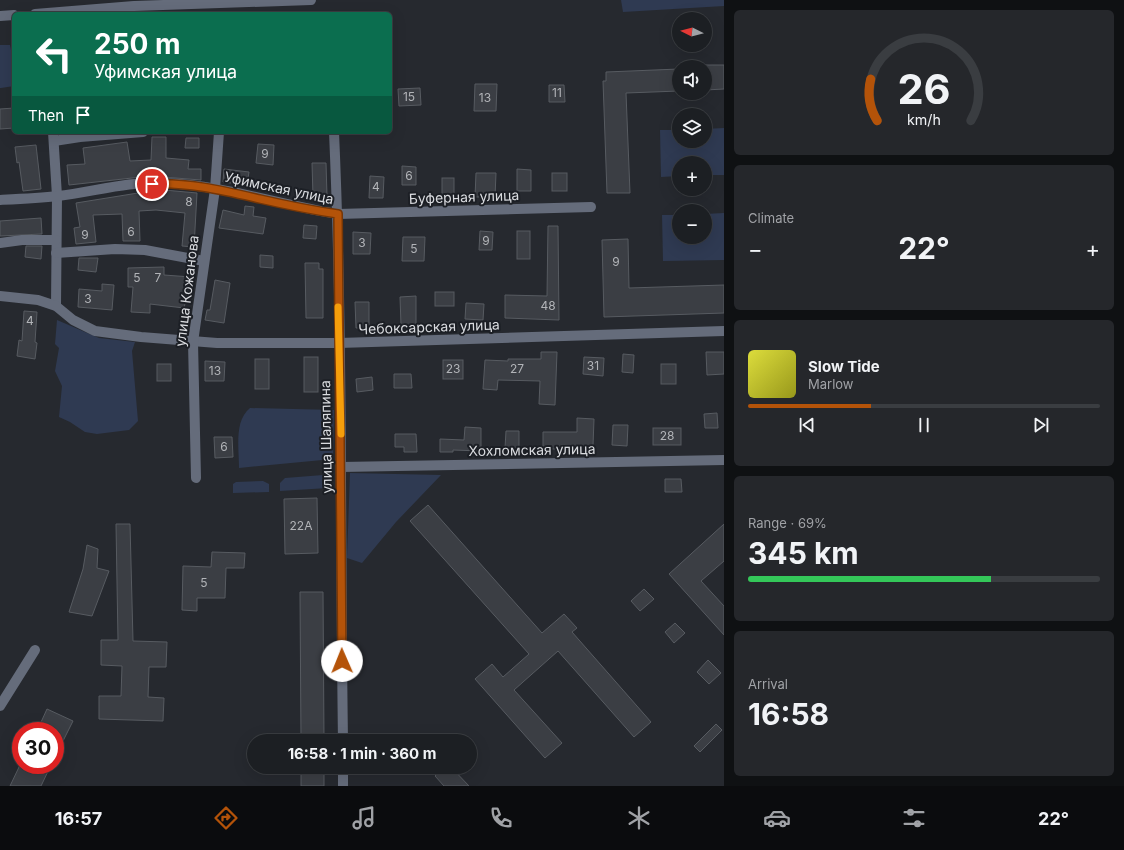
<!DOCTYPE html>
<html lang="en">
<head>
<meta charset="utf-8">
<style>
  :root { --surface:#1c1f23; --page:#25272b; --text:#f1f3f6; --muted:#a0a2a6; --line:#3a3d41; --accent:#b45309 }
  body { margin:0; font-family:Inter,sans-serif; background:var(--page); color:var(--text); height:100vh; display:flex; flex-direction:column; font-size:15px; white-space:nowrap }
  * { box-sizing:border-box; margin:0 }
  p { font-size:13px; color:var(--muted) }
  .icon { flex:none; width:22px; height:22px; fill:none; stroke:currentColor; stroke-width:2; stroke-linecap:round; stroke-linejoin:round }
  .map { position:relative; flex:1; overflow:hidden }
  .drawer { display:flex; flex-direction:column; gap:10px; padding:10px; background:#0f1113; width:400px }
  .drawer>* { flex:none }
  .top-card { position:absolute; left:12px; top:12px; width:380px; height:122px; border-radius:6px; box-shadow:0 4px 16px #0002,0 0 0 1px var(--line); background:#0b6e4f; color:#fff; overflow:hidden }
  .needle { width:26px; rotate:276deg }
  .buttons { position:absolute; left:672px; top:12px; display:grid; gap:8px }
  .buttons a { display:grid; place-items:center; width:40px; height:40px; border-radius:50%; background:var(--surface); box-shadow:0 4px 16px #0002,0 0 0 1px var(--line); font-size:20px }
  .speed { position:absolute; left:12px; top:722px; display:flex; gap:8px; font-size:20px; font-weight:700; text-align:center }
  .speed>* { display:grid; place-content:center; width:52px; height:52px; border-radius:50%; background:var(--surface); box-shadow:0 4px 16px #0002,0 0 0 1px var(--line); line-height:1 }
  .speed .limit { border:6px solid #d22; background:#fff; color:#111 }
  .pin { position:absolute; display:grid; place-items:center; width:34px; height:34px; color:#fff; margin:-17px; border:2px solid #fff; border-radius:50%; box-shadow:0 1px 4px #0007 }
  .me { position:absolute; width:44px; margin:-22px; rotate:359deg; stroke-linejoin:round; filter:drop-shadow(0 0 3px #0008) }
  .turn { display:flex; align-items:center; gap:14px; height:84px; padding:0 16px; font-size:18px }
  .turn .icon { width:52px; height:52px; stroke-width:2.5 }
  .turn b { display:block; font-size:28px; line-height:34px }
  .then { display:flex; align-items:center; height:38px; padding:0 16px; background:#0003; gap:8px; font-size:15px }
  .big { font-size:30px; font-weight:700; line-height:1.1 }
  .drawer .tile { flex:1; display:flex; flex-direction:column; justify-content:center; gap:6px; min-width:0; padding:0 14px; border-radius:6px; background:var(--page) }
  .drawer .dial { align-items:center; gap:0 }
  .dial svg { height:104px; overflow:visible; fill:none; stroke:var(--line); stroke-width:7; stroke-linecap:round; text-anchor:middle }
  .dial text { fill:var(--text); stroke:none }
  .song { display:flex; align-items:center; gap:12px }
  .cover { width:48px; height:48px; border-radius:6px; background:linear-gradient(135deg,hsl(60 70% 55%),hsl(60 70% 35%)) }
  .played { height:4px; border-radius:2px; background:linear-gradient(90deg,var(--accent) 35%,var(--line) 35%) }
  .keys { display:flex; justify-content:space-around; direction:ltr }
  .heat { display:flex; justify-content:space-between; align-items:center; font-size:22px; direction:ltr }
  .charge { height:6px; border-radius:3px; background:linear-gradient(90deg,#34c759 69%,var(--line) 0) }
  .trip { position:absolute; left:247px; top:734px; width:230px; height:40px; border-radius:20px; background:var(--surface); box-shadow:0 4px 16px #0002,0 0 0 1px var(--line); font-weight:700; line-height:40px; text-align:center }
  .dock { display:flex; height:64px; justify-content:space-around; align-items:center; background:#0b0c0e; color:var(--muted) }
  .dock .icon { width:28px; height:28px }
  .dock .active { color:var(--accent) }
  .dock b { font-size:18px; color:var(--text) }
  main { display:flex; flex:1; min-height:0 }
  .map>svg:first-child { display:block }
  .green { fill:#2f3a52 }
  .building { fill:#3b3e44; stroke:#575b61 }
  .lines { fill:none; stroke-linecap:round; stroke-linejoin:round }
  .minor { stroke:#656c7b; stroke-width:10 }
  .route-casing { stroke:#753606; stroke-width:10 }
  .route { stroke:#b45309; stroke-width:7 }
  .slow { stroke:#f59e0b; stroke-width:7 }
  .labels { text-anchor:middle; stroke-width:4; stroke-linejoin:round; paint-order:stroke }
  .number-label { font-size:12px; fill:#b2b4b8 }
  .street-label { font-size:14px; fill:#d9dbdf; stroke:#1c1f25 }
</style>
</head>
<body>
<main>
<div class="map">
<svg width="724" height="786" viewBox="0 0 724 786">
  <rect width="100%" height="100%" fill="#26292f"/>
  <!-- green -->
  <g class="green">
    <polygon points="621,0 724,0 724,6 623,12"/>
    <polygon points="0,45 10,45 14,65 14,86 1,88 0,88"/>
    <polygon points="724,128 724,175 705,175 705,163 679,163 679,176 661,177 660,130 679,130 679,141 705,141 705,129"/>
    <polygon points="724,213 724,260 663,261 662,215 679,215 679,237 705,237 705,214"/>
    <polygon points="57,320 99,338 135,342 132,351 138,421 129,430 97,434 85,432 70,422 59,417 62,386 55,371 59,348 55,344"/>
    <path d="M250,408l84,2 -1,49 -94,9c0,-20 -5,-47 11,-60z"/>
    <polygon points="350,473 441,475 396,522 362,563 347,558"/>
    <polygon points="323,475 328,479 328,488 280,491 280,483 285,478"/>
    <polygon points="263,481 269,484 269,492 233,493 233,484 236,482"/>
  </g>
  <!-- building -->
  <g class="building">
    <polygon points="705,65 724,65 724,89 705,90"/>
    <polygon points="679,69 679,91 626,93 630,193 607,193 603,81 606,81 606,72"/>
    <polygon points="475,84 497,84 496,111 474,111"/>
    <polygon points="549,85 564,85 565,102 549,102"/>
    <polygon points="420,88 421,105 399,106 398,89"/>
    <polygon points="14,108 14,128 0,129 0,109"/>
    <polygon points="152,137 166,137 166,158 189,160 188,169 201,169 201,180 150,176 69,185 67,165 85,164 83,148 127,142 130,161 151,160"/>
    <polygon points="186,138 199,138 199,148 185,148"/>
    <polygon points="258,144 274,145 273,165 256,163"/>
    <polygon points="36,145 41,189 23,191 19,162 17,163 15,147"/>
    <polygon points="312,163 326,163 327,196 313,196"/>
    <polygon points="402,166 416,167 416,185 402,185"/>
    <polygon points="224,169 249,172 247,185 223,182"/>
    <polygon points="517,169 531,170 531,191 517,191"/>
    <polygon points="476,173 496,173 495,197 475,197"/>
    <rect x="552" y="173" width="15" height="18"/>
    <polygon points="370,176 384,177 383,198 369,198"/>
    <rect x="442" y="178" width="12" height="17"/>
    <polygon points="138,190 164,190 197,193 194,247 182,246 185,213 156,210 139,211 140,241 123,241 122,214 93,215 96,242 76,244 74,228 80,227 76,203 138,193"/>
    <polygon points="245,206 254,207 253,216 266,218 263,234 219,228 223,210 244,215"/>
    <polygon points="41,218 42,234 0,236 0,221"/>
    <polygon points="304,225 317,226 316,239 303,238"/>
    <polygon points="548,226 558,226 559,320 505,318 505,295 547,296"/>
    <polygon points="480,231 493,232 492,250 479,250"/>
    <rect x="517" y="231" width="13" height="28"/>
    <polygon points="353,232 371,233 370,254 353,254"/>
    <polygon points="403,237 425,237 424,261 402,261"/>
    <polygon points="628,239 629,288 724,285 724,313 604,317 602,240"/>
    <polygon points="26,246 42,246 41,259 25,257"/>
    <polygon points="260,255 273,256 273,268 260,267"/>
    <polygon points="79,258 98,258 96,272 78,270"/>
    <polygon points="305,263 319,263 319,269 323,269 323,318 306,318"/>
    <polygon points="164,267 164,275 191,277 184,308 150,304 150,313 131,312 133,287 128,287 128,268"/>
    <polygon points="215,280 230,283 224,323 205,320 207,310 210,310"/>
    <polygon points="102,284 114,285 112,310 78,307 79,289 102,291"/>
    <rect x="435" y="292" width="19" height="14"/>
    <polygon points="416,296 416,324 401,325 400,297"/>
    <polygon points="355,302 369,302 369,328 356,328"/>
    <polygon points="466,303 484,304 483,320 465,319"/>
    <polygon points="24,311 37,312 35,342 37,343 35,359 17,356 19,340 22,341"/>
    <polygon points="541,352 557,352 555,405 539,404 540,381 498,380 497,390 483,389 485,360 508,361 508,359 541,359"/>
    <polygon points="706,352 724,352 724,374 707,375"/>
    <polygon points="623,354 634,355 633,373 622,372"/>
    <rect x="304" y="357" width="14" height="35"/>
    <polygon points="584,357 604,358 603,376 583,374"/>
    <rect x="255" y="359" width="14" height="30"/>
    <rect x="443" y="360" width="20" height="19"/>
    <polygon points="205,361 225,362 224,381 205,381"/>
    <rect x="157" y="364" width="14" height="17"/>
    <rect x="661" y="364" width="15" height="20"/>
    <polygon points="394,374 411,374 412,388 394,388"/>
    <polygon points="372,377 373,390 357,392 356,379"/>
    <polygon points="717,413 718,428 705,428 704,414"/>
    <polygon points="577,418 594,419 593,446 561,445 561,449 543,449 543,432 577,432"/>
    <polygon points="613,425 628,425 627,446 612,445"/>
    <polygon points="465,427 481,428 481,451 453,450 453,452 440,452 440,439 464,440"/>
    <rect x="653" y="428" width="28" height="17"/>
    <polygon points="506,431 519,431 519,448 505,448"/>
    <polygon points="395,434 416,434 417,452 404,452 404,447 395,447"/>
    <polygon points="214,437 232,437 233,457 215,458"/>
    <polygon points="665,479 681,479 682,492 665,492"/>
    <polygon points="317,498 318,553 285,554 284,499"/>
    <polygon points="428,505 542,633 564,614 577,628 572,632 651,722 634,737 558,651 514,690 562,743 545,758 475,679 492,664 503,677 529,654 410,521"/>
    <polygon points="116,524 130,524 133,641 167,642 166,667 149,667 148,697 164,698 163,721 99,719 99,696 121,696 122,666 101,665 101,640 118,640"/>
    <polygon points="724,524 724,561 701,581 724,606 724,635 669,574"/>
    <polygon points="87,545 98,549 97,568 109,571 92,616 69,612 83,569"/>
    <polygon points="212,552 245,553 244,568 226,568 225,598 197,598 197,611 182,610 183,566 211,567"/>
    <polygon points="644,589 654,599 640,611 631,601"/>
    <polygon points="300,592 323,592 324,741 301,741"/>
    <polygon points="675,623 685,633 674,643 665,632"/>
    <polygon points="708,660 721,673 709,684 697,672"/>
    <polygon points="47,709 73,721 55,757 55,731 37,731"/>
    <polygon points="716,724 722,730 700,752 694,746"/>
    <polygon points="20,765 51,765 41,786 10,786"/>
    <rect x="301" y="767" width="23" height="19"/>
    <polygon points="444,767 451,767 469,786 444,786 435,776"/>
  </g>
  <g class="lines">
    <!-- minor -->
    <g class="minor">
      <polyline points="35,14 134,6 311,0"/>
      <polyline points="0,16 14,15"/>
      <polyline points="53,132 57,196 56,306"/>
      <path d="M334,132c9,203 6,406 9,609"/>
      <polyline points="54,141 80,137 143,132"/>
      <path d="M0,200c19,-1 39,-2 58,-4 35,-4 70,-15 106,-13 58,2 116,22 174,31l253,-7"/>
      <polyline points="0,243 22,240 56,240"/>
      <polyline points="56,253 115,249 145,250 204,261"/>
      <polyline points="0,296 38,300 56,306 73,320 95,331 141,337 217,343 339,343 724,331"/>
      <polyline points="341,467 724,460"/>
      <polyline points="196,478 193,342 215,189 219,132"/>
      <polyline points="0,706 35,650"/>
      <polyline points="343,767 343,786"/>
    </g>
  </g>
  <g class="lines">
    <!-- route casing -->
    <g class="route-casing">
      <path id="route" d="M152,184c36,-2 73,7 108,15 26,6 51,11 78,15l4,447"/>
    </g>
    <!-- route -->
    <use href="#route" class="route"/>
    <!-- slow -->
    <polyline class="slow" points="338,307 341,434"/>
  </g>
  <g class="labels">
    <!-- number labels -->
    <g class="number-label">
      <text x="557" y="97">11</text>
      <text x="409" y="101">15</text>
      <text x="485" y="102">13</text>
      <text x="265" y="158">9</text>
      <text x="409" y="180">6</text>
      <text x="376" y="191">4</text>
      <text x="189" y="206">8</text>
      <text x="131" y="236">6</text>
      <text x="85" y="239">9</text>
      <text x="486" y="245">9</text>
      <text x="362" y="247">3</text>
      <text x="414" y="253">5</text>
      <text x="616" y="266">9</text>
      <text x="137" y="282">5</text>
      <text x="158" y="282">7</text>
      <text x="88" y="303">3</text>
      <text x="548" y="310">48</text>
      <text x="30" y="325">4</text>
      <text x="593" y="370">31</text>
      <text x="453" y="373">23</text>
      <text x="517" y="373">27</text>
      <text x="215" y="375">13</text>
      <text x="667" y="440">28</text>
      <text x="224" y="451">6</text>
      <text x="301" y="530">22А</text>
      <text x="204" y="587">5</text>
    </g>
    <!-- street labels -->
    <g class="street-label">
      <text transform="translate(279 188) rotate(12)" y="5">Уфимская улица</text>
      <text transform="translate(464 197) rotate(-2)" y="5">Буферная улица</text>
      <text transform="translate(187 291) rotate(-83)" y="5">улица Кожанова</text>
      <text transform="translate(429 327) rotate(-2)" y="5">Чебоксарская улица</text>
      <text transform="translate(326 437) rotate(-91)" y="5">улица Шаляпина</text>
      <text transform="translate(532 450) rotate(-1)" y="5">Хохломская улица</text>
    </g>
  </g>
</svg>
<div class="buttons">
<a><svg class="needle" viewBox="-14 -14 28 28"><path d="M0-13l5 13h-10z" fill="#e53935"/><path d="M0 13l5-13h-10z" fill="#a0a2a6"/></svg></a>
<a><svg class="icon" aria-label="sound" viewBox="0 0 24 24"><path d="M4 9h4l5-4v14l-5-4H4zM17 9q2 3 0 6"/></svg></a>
<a><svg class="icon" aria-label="layers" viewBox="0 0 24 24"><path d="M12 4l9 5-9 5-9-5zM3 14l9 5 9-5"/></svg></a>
<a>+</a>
<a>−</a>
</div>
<div class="speed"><div class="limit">30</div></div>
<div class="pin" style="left:152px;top:184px;background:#d93025"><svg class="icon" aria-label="arrive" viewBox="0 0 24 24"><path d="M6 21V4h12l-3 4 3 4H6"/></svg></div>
<svg class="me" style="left:342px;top:661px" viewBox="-20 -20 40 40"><circle r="19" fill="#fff"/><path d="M0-13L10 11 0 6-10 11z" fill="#b45309"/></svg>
<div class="trip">16:58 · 1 min · 360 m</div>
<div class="top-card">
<div class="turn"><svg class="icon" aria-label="left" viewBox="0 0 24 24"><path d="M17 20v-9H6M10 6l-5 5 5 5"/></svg><div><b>250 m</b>Уфимская улица</div></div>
<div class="then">Then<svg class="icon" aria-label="arrive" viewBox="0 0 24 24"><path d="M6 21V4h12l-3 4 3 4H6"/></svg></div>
</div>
</div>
<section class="drawer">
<div class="tile dial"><svg viewBox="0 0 100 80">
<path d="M14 69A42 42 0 1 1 86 69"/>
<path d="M14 69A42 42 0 0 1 9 37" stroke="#b45309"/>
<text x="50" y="56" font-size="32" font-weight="700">26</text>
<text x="50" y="72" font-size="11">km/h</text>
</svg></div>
<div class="tile"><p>Climate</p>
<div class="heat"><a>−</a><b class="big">22°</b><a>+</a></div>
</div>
<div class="tile">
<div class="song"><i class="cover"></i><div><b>Slow Tide</b><p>Marlow</p></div></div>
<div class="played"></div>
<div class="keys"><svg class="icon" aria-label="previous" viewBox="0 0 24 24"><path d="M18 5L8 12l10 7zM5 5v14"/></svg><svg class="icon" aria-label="pause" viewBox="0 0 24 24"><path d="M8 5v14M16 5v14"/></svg><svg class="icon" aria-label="next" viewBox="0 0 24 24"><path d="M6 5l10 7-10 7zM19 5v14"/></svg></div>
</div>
<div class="tile"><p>Range · 69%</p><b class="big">345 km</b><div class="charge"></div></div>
<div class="tile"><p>Arrival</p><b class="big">16:58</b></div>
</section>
</main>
<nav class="dock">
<b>16:57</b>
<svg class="icon active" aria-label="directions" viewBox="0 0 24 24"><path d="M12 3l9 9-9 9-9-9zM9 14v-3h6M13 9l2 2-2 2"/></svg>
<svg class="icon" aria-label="music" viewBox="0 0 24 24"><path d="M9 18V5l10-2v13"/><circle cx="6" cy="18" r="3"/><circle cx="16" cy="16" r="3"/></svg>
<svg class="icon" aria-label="phone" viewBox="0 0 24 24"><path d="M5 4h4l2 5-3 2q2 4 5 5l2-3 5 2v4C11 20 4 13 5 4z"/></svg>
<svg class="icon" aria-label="climate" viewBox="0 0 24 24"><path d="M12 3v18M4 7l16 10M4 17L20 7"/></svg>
<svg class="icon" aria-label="car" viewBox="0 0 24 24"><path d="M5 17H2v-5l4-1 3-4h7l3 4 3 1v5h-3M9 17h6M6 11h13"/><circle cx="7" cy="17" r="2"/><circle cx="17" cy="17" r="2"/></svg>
<svg class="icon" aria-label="filters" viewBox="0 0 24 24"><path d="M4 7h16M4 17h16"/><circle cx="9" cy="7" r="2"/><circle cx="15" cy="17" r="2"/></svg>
<b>22°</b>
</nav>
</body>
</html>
